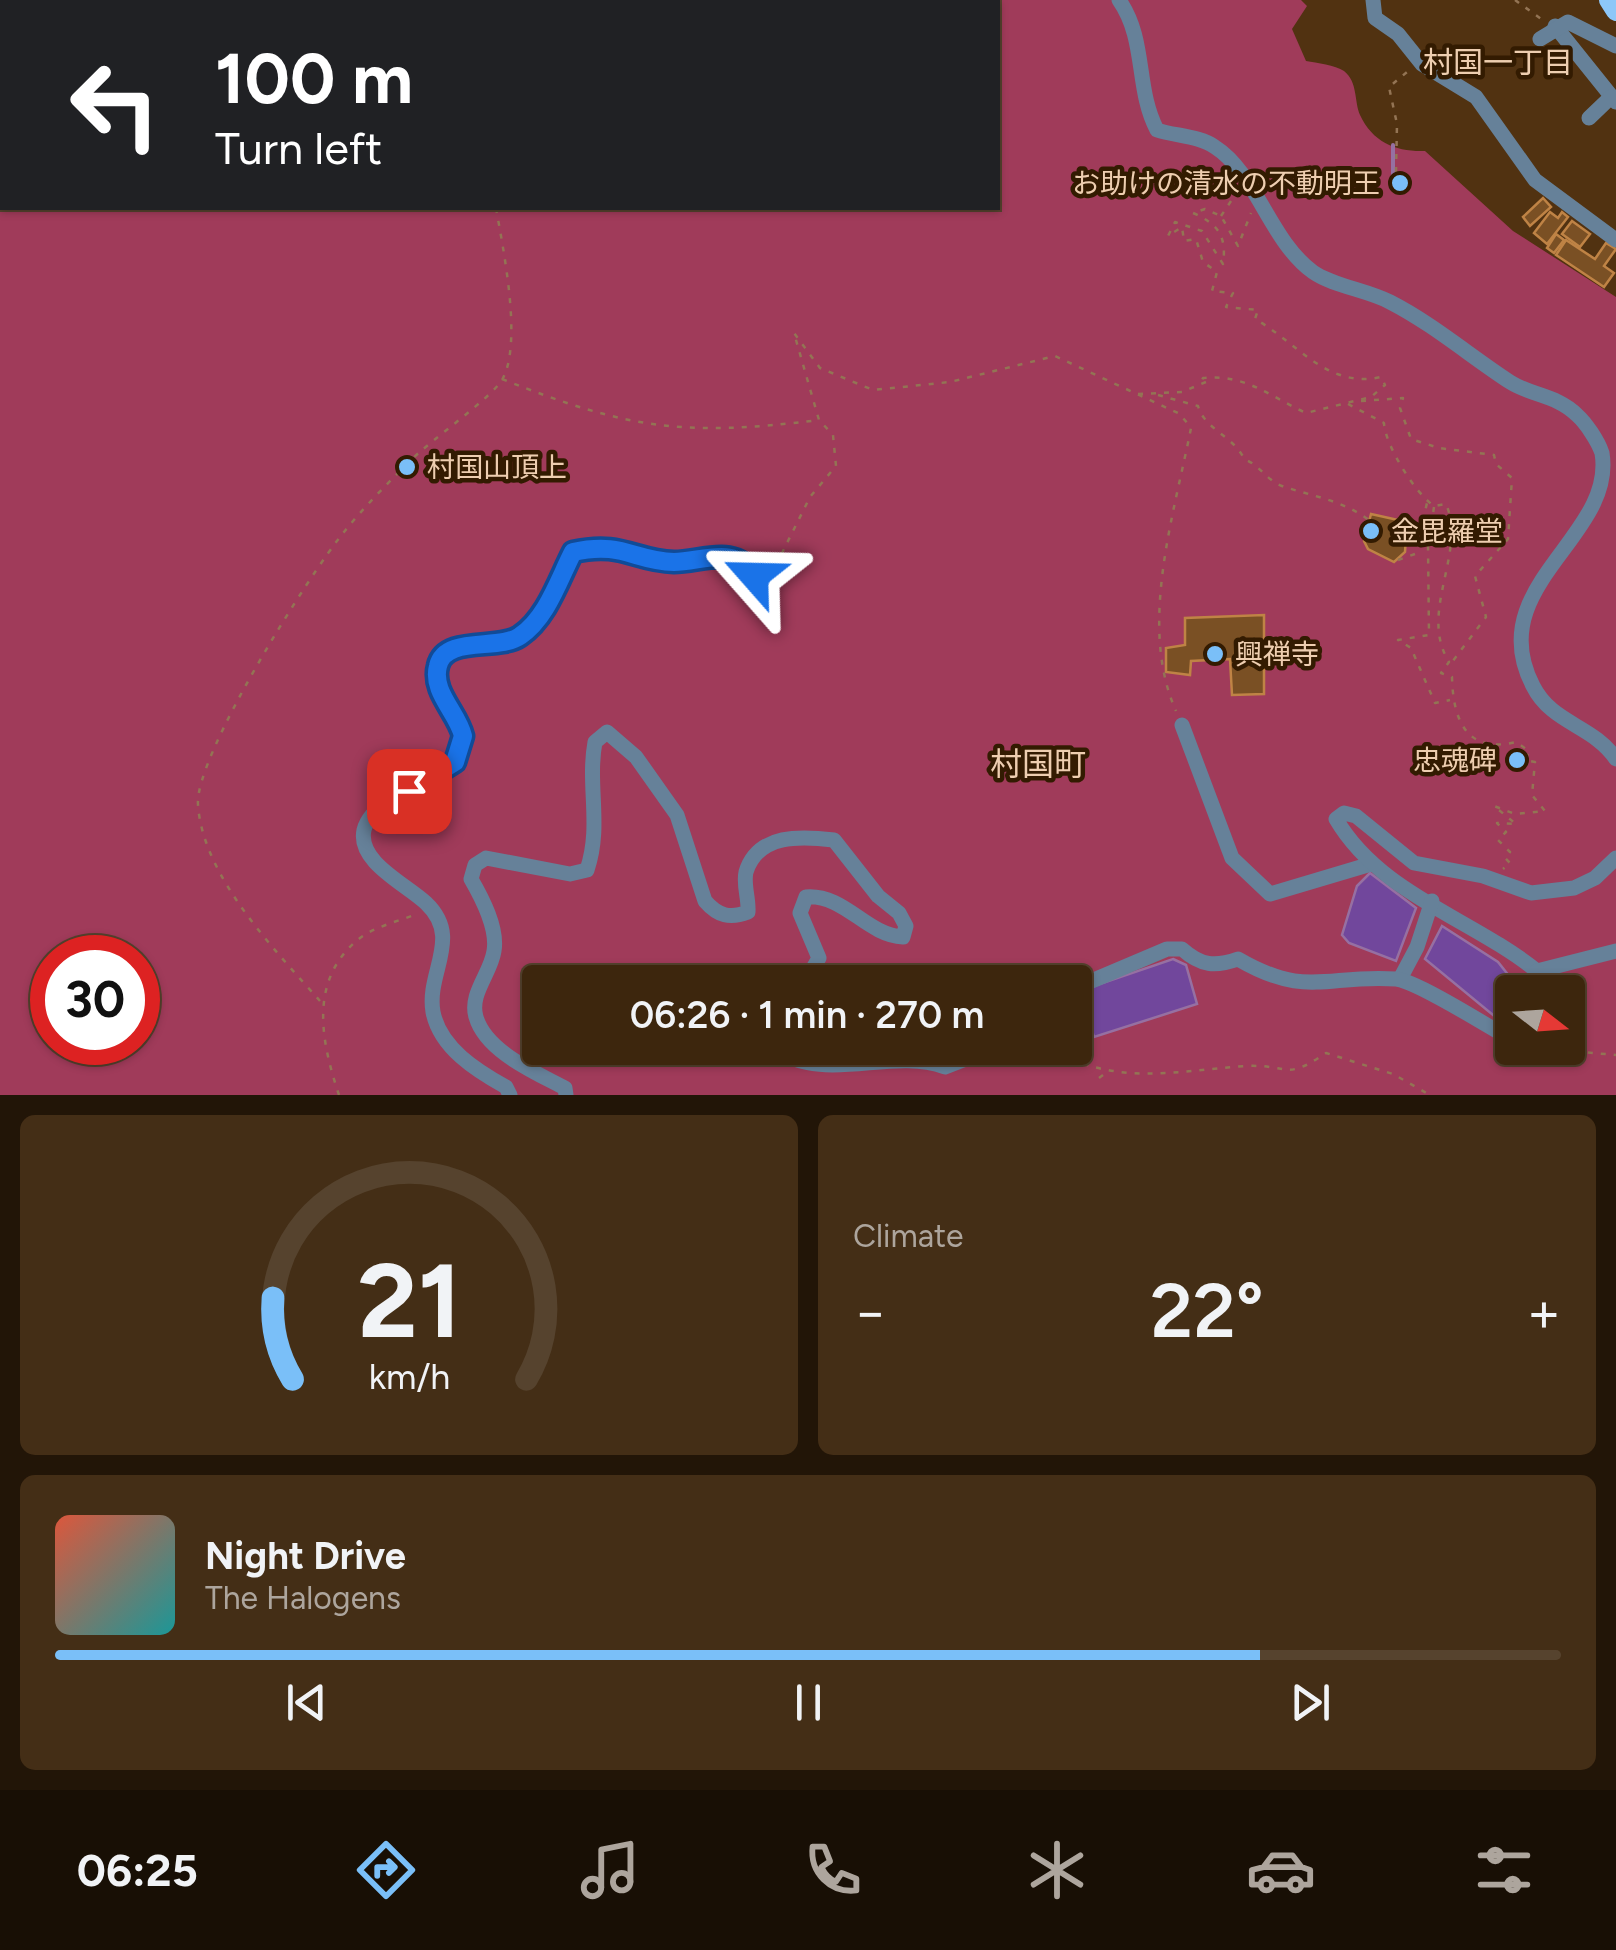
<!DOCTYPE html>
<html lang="en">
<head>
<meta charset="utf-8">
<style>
  :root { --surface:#3d260d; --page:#442e16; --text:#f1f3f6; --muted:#ada59d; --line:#56432e; --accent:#7abff8 }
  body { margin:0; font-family:Figtree,"Noto Sans JP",sans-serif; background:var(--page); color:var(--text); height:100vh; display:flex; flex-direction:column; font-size:38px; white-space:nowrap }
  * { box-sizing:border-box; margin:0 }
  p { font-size:32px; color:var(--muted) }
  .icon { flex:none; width:55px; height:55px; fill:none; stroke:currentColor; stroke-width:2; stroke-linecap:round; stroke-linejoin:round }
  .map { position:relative; height:1095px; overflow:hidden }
  .panel { display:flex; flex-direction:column; gap:20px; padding:20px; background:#221507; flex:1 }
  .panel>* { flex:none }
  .hud { position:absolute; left:0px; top:0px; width:1000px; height:210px; box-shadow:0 2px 8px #0004,0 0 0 2px var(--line); background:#202124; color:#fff; overflow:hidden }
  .needle { width:65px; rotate:107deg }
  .tools { position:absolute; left:1495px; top:975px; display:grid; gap:20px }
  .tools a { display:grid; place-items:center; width:90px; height:90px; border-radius:10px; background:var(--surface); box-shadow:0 2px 8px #0004,0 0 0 2px var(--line); font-size:50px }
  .speed { position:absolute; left:30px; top:935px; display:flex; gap:20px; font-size:50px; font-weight:700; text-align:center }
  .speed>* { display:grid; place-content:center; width:130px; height:130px; border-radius:50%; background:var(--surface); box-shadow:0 2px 8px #0004,0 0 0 2px var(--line); line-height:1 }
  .speed .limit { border:15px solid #d22; background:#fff; color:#111 }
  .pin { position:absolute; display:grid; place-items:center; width:85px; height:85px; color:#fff; margin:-42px; border-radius:20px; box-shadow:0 5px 15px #0006 }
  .me { position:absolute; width:110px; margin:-55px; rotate:295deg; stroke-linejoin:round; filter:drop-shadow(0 0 8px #0008) }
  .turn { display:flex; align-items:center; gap:35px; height:210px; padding:0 50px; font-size:45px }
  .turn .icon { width:130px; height:130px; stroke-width:2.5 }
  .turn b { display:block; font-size:70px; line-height:85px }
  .big { font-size:75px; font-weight:600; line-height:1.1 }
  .panel .tile { flex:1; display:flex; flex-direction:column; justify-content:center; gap:15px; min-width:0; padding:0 35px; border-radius:15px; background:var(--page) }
  .panel .dial { align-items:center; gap:0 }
  .dial svg { height:260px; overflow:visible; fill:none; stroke:var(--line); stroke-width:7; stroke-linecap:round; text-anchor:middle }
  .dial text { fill:var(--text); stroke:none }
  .song { display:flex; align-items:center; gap:30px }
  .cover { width:120px; height:120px; border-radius:15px; background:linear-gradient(135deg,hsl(10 70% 55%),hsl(180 70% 35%)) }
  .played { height:10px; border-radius:5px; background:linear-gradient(90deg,var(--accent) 80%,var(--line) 80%) }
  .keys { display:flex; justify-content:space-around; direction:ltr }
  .heat { display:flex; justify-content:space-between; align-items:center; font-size:55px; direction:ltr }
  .panel .tiles { flex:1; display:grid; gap:20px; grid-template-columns:1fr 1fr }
  .tile:last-child { grid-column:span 2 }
  .trip { position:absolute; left:522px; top:965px; width:570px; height:100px; border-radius:10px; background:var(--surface); box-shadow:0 2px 8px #0004,0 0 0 2px var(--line); font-weight:600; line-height:100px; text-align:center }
  .tabs { display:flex; height:160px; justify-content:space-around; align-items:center; background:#180f05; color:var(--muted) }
  .tabs .icon { width:70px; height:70px }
  .tabs .on { color:var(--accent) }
  .tabs b { font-size:45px; color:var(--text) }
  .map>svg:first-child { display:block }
  .forest { fill:#a03b5a; fill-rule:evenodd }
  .water { fill:#71479c; stroke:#9670a2; stroke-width:2.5 }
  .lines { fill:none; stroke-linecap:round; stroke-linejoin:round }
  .stream { stroke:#9670a2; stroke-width:4 }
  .building { fill:#7a5024; stroke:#bf8345; stroke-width:2.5 }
  .path { stroke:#937454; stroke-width:2.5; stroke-dasharray:5 8; stroke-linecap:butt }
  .minor { stroke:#668199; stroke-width:15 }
  .major { stroke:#8dc7f8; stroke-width:20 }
  .route-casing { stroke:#114b97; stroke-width:25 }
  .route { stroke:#1a73e8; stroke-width:18 }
  .poi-dot { fill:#7abff8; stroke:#331b01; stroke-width:4 }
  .labels { text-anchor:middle; stroke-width:9; stroke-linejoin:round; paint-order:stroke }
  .poi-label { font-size:28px; fill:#eeceb0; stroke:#331b01; text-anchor:start }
  .neighbourhood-label { font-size:30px; fill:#eeceb0; stroke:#331b01 }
  .quarter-label { font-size:32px; fill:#eeceb0; stroke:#331b01 }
</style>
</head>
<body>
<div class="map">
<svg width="1616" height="1095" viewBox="0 0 1616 1095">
  <rect width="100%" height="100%" fill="#513211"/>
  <!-- forest -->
  <path class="forest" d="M0,0h1301l6,6 -15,23 14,32c11,2 29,4 38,10 14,11 10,30 16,44 13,28 37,37 65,36l88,80 103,66v798h-1616zM2,2h996v206h-996zM52,958h86v84h-86zM540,982h535v66h-535zM1512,992h56v56h-56z"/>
  <!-- water -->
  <g class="water">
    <polygon points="1370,873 1416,908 1396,961 1349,943 1342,935 1357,886"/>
    <polygon points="1442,926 1498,962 1517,986 1504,1024 1425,959"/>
    <polygon points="1173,959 1186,965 1197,1004 1094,1037 1079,991"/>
  </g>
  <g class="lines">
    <!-- stream -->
    <polyline class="stream" points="1393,180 1393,145"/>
  </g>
  <!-- building -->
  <g class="building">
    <polygon points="1543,198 1551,207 1530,226 1523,217"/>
    <polygon points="1550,212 1558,218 1562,212 1568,217 1547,244 1534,233"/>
    <polygon points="1572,221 1590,234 1580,247 1562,234"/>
    <polygon points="1556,234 1564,240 1554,253 1547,248"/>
    <polygon points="1566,240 1595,259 1606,243 1616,249 1604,266 1614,273 1604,287 1556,255"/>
    <polygon points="1371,514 1407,522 1405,552 1394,562 1368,549 1364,541"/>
    <polygon points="1264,615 1264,694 1232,695 1230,659 1191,661 1190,675 1166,672 1166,648 1185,645 1185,618"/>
  </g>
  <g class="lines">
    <!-- path -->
    <g class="path">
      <polyline points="464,0 464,2"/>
      <polyline points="1515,0 1544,21"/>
      <polyline points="1396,172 1397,124 1389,87 1407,72"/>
      <polyline points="1221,216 1231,201"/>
      <path d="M502,379c126,50 182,58 317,41l-25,-87 26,35 53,22 77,-8 105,-26 125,58 11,14c-17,87 -53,198 -15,283"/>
      <path d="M1138,394l44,-2 24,-10h-5l2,-4c43,-4 66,18 103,35l65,-16 14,-12 -4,-8c-54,12 -83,-34 -126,-58l3,-9 -32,-3 7,-14 -21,-2 5,-19 -14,-10 -7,-23 -12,2 -2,-14 -14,9 7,-14 27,9 21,33c4,-28 -5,-40 -30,-51l12,-4 16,7 17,30 13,-33"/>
      <path d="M1158,395l40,11c6,23 37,31 46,53 16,6 22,21 38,27 29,10 60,14 87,34"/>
      <polyline points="1361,401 1403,398 1400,408 1411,439 1439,448 1494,455 1496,464 1512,478 1508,539 1475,576 1486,617 1449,666"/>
      <path d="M1348,404l36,19c1,22 31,70 50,83l12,-2c21,49 -28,108 3,158l-8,11 11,4c1,44 15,77 64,65l13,9 -4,9 10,2 -3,33 13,16 -30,3 -21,-8 22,18 -19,-1 9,9 -8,8 12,12 -5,6 5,5 -7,6"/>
      <polyline points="1434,507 1428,546 1429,635 1398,640 1411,648 1435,703 1450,700"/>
      <polyline points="1398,560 1415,554 1427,503"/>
      <polyline points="770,577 810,497 836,466 833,435 820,421"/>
      <path d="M320,1001c-45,-51 -117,-124 -122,-196 -4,-48 112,-232 146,-273 20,-25 44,-49 67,-72 19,-19 80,-62 91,-80 21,-36 1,-132 -6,-172"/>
      <path d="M1048,1048c69,39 125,23 198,18 45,-2 37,16 80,-13l67,21 37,21"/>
      <polyline points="1536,1048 1616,1055"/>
      <polyline points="1099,1078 1107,1072"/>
      <path d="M339,1095c-18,-54 -31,-116 21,-157 14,-11 39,-17 57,-24"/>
    </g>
    <!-- minor -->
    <g class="minor">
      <path d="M1119,0c28,40 16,88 38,130 18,6 43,6 58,17 41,26 55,94 98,125 20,14 54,18 77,30 43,22 80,54 120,80 22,14 47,13 67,33 9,8 21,26 25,38 14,84 -121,133 -69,233 19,38 60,39 83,73"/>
      <polyline points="1373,0 1375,18 1398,34 1422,64 1476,97 1535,180 1616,240"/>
      <polyline points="1555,26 1616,102"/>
      <polyline points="1540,39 1568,22 1616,46"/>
      <polyline points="1589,118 1611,97"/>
      <polyline points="1182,725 1232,858 1270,894 1371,864"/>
      <path d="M1616,858l-21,20 -21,10 -43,5 -48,-17 -69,-13 -58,-47 -12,-3 -8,6c44,75 135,99 201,152l79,-20"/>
      <polyline points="1400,979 1417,947 1432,901"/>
      <path d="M1075,988l92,-39h15c19,17 33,18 56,10 69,40 88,15 158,20 21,2 93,48 116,61"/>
      <polyline points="1530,992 1537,971"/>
      <path d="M773,1048c53,37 116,-1 172,19l49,-19"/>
      <path d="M510,1095l-4,-8c-29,-16 -66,-39 -73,-75 -7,-40 30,-74 -7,-109 -20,-19 -69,-41 -62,-73 8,-31 66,-52 91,-68 18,-58 -24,-52 -18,-94 5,-32 60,-17 82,-31 28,-18 40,-58 54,-86 50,-9 61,10 101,11 28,0 62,-18 80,14"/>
      <path d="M566,1095l-1,-7c-28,-15 -79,-36 -89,-71 -7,-23 15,-44 18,-66 4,-23 -12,-53 -23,-72l4,-14 11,-7 84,16 17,-4c15,-44 0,-84 8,-128l12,-10 29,25 41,58 28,86c13,15 25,18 43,11 1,-13 -5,-28 -2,-40 12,-39 56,-36 88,-32l44,56 21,17 7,13 -3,11c-37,-2 -58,-43 -97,-40l-6,16 19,45 -14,24"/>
    </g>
    <!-- major -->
    <polyline class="major" points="1609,0 1616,11"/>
  </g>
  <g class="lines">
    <!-- route casing -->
    <g class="route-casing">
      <path id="route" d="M409,791l46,-29 8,-26c-5,-23 -32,-44 -25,-70 7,-31 61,-15 82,-30 27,-18 39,-57 53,-84 50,-11 61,9 101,10 28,0 62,-18 80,14"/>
    </g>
    <!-- route -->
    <use href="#route" class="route"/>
  </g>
  <!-- markers -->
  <g class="poi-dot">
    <circle cx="1400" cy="183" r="10"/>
    <circle cx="407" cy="467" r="10"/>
    <circle cx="1371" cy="531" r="10"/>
    <circle cx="1215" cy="654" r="10"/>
    <circle cx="1517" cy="760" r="10"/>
  </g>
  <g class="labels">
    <!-- poi labels -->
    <g class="poi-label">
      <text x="1380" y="193" text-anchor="end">お助けの清水の不動明王</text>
      <text x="427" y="477">村国山頂上</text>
      <text x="1391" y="541">金毘羅堂</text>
      <text x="1235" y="664">興禅寺</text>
      <text x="1497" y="770" text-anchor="end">忠魂碑</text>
    </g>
    <!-- neighbourhood labels -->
    <g class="neighbourhood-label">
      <text x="1498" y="73">村国一丁目</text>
    </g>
    <!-- quarter labels -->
    <g class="quarter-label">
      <text x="1038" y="775">村国町</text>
    </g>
  </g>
</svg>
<div class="tools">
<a><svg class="needle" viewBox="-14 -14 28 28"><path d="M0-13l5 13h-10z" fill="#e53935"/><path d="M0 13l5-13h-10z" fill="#ada59d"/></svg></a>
</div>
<div class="speed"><div class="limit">30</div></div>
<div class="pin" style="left:409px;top:791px;background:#d93025"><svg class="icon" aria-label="arrive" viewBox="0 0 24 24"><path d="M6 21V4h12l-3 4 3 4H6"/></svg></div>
<svg class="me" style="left:754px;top:576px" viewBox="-20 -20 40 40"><path d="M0-17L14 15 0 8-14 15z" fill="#1a73e8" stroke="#fff" stroke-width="4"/></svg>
<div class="trip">06:26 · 1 min · 270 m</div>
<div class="hud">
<div class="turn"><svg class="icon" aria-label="left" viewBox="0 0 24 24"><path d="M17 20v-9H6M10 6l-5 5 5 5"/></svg><div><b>100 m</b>Turn left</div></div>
</div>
</div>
<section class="panel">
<div class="tiles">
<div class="tile dial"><svg viewBox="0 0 100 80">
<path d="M14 69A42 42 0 1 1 86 69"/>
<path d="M14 69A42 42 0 0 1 8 44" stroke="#7abff8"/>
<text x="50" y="56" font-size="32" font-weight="700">21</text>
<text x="50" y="72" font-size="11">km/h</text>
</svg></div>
<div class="tile"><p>Climate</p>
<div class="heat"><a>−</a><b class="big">22°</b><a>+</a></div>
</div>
<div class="tile">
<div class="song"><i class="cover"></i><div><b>Night Drive</b><p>The Halogens</p></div></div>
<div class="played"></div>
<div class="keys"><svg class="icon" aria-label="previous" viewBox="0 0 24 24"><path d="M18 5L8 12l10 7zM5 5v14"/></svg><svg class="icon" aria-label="pause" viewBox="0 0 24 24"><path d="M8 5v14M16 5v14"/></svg><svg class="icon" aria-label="next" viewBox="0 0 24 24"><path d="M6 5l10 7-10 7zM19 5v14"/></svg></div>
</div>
</div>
</section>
<nav class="tabs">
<b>06:25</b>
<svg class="icon on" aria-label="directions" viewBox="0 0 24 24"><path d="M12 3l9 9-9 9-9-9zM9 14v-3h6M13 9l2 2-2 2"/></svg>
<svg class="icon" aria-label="music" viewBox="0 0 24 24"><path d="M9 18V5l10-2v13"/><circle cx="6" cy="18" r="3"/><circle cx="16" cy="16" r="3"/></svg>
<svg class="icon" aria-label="phone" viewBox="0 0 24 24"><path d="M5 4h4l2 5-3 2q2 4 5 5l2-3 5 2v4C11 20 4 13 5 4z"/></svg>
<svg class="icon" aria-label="climate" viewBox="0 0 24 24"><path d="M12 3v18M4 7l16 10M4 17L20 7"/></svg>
<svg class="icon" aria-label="car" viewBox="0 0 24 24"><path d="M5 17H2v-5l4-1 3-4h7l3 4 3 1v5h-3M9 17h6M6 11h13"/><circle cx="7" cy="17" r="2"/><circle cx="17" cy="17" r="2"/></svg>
<svg class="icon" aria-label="filters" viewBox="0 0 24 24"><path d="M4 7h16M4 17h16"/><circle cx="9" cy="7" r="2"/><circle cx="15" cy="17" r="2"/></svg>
</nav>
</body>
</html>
